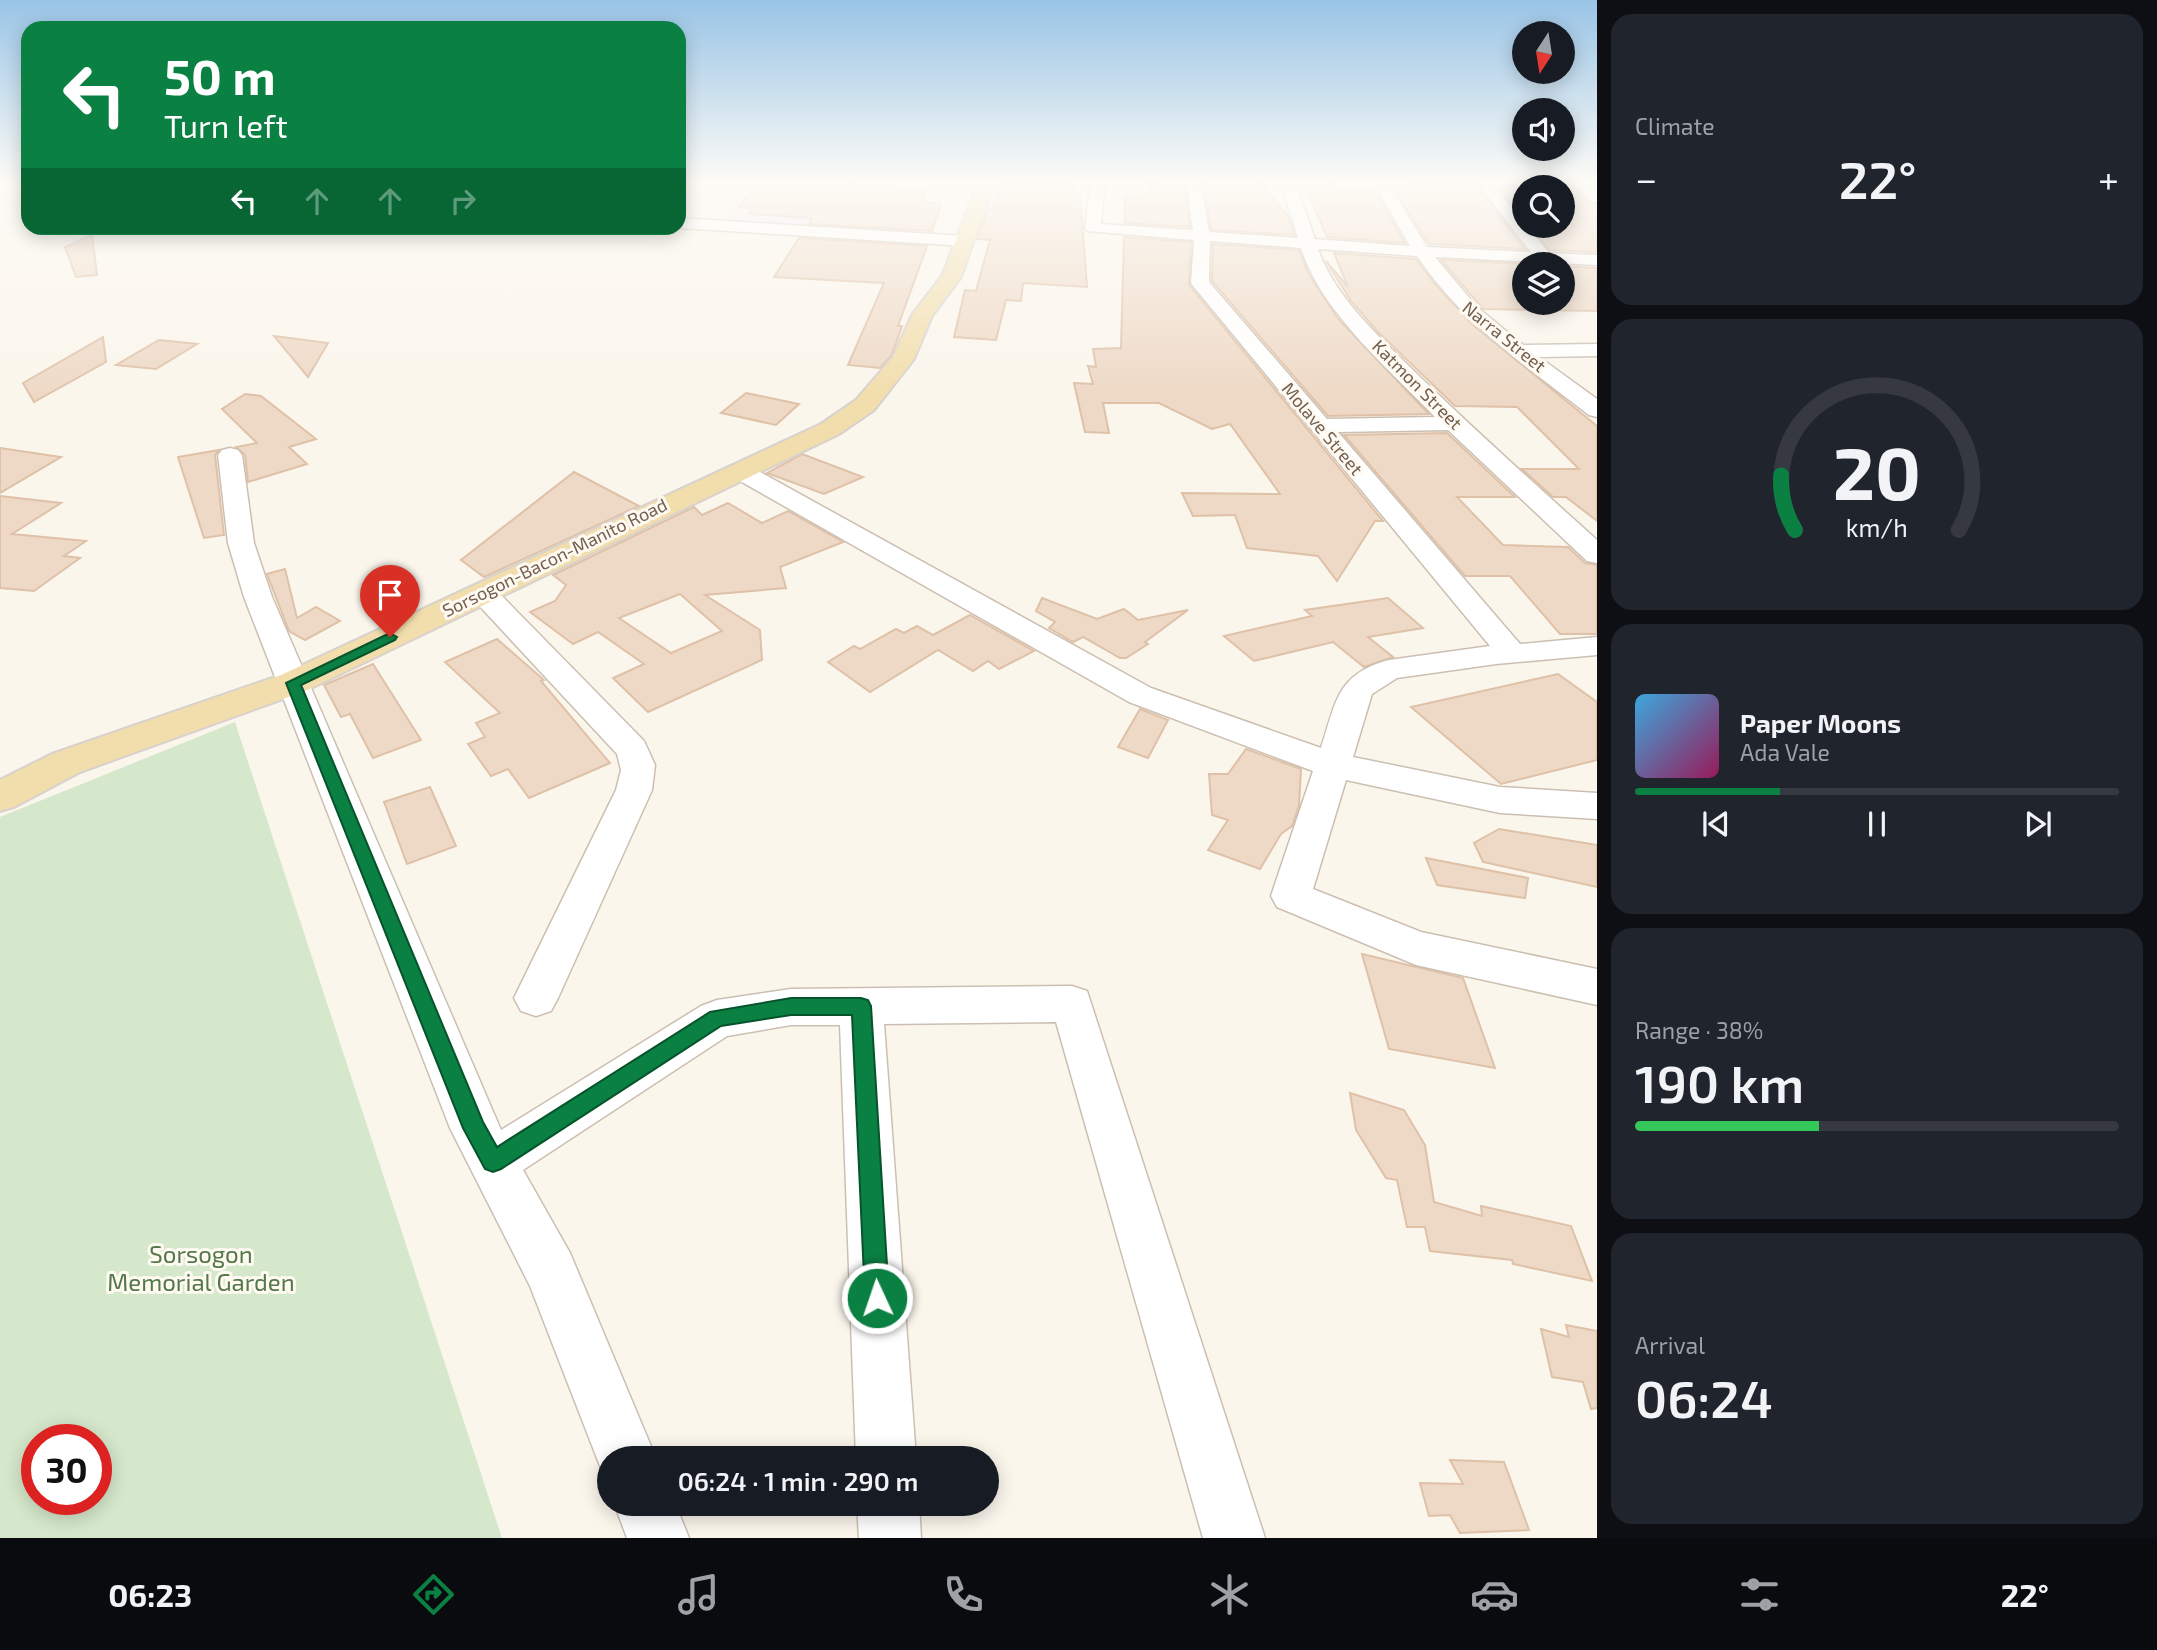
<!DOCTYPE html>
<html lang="en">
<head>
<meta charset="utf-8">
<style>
  :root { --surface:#171b24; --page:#20242c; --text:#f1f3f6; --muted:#9ea1a6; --line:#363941; --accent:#0b8043 }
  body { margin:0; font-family:"Exo 2",sans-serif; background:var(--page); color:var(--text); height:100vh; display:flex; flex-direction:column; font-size:26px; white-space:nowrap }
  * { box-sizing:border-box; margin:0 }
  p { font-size:23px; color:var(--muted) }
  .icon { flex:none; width:38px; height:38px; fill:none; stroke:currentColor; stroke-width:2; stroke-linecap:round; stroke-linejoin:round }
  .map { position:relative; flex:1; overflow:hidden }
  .sheet { display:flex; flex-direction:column; gap:14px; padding:14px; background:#0d0f14; width:560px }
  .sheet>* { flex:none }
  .top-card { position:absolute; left:21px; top:21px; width:665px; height:214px; border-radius:21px; box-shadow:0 4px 18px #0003; background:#0b8043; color:#fff; overflow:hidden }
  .needle { width:46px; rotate:192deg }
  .controls { position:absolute; left:1512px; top:21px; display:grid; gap:14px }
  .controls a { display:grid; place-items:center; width:63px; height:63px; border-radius:50%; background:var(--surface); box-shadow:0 4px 18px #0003; font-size:35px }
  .speed { position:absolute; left:21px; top:1424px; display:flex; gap:14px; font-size:35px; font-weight:700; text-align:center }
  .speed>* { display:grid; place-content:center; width:91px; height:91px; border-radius:50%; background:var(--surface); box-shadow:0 4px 18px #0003; line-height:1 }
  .speed .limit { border:10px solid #d22; background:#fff; color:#111 }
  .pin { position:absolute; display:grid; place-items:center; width:60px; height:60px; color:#fff; margin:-72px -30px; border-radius:50% 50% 50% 0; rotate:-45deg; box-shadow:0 0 7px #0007 }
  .pin .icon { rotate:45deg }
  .me { position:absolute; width:77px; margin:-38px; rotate:357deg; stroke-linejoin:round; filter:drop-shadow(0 0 5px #0008) }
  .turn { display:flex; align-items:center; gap:24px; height:147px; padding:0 28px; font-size:32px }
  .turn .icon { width:91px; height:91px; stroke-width:2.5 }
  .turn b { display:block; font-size:49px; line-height:60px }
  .lanes { display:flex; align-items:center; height:66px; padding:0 28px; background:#0003; justify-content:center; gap:35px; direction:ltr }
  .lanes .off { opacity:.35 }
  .big { font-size:52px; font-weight:600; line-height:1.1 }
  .sheet .card { flex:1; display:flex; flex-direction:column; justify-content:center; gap:10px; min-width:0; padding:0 24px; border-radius:21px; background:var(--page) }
  .sheet .dial { align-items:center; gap:0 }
  .dial svg { height:182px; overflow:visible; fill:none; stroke:var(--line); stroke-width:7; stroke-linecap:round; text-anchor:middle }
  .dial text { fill:var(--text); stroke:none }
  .song { display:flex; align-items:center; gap:21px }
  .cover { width:84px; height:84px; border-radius:10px; background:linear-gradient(135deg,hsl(200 70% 55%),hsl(330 70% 35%)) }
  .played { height:7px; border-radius:4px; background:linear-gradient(90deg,var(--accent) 30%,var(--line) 30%) }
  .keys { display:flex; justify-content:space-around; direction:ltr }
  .heat { display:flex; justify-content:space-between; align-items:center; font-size:38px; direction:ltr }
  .charge { height:10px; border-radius:5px; background:linear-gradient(90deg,#34c759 38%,var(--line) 0) }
  .trip { position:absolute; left:597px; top:1446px; width:402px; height:70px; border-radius:35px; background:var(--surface); box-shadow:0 4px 18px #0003; font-weight:600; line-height:70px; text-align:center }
  .menu { display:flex; height:112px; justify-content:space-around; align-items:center; background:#090b0e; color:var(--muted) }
  .menu .icon { width:49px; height:49px }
  .menu .current { color:var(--accent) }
  .menu b { font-size:32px; color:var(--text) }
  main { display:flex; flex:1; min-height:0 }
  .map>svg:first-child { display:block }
  .education { fill:#f3e8f8 }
  .green { fill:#d5e8cb; fill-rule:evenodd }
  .building { fill:#eed9c6; stroke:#dfc1a8; stroke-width:2; fill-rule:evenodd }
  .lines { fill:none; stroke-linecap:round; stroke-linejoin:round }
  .minor-casing { stroke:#ccbfb2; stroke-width:3 }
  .primary-casing { stroke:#d8d2ce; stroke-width:4 }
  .minor { fill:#fff; fill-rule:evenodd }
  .primary { fill:#f2ddac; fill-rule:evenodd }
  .route { fill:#0b8043; stroke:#07532c; stroke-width:2 }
  .labels { text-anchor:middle; stroke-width:6; stroke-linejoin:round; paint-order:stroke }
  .far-street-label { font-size:18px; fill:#746051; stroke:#fefaf2 }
  .near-park-label { font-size:24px; fill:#54784a; stroke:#fefaf2 }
</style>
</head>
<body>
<main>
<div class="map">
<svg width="1597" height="1538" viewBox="0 0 1597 1538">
  <rect width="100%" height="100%" fill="#fbf6ec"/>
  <!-- education -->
  <polygon class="education" points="758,180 883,180 853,230 735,223 724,218"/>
  <!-- green -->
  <path class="green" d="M235,722l267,816h-502v-721zM37,1440h59v60h-59z"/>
  <!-- building -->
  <g class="building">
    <polygon points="761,180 853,180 850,185 927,190 922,201 941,205 932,231 809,224 812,218 749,214 754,208 739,207"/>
    <polygon points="1157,180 1184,180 1190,227 1125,223 1125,195 1151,196 1148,183 1157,183"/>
    <polygon points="1203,180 1258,180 1288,216 1294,235 1211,230"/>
    <polygon points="1303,180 1334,181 1340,189 1375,191 1405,243 1327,237"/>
    <polygon points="1505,180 1568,180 1590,203 1597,204 1597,252 1550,250 1530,226 1563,226 1563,187 1524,187 1524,219 1497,185 1519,186"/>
    <polygon points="1402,181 1475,184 1525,249 1429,244 1396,192 1411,193"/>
    <polygon points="1003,182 1074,184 1074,192 1080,193 1087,287 1023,283 1021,301 1006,300 996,340 954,337 965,290 976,291 990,240 977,239 988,208 992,209"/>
    <polygon points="92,235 97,275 76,277 65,247"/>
    <polygon points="1124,237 1191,242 1189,285 1383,521 1375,521 1337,581 1318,556 1247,548 1235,515 1193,516 1182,493 1280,494 1230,424 1212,429 1159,403 1103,403 1109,433 1085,432 1074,383 1093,384 1088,366 1096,367 1093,349 1121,348"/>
    <polygon points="799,238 927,246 898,326 902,326 896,343 891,356 880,368 848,365 884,283 774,277"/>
    <polygon points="1213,244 1299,250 1308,273 1338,319 1429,414 1328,416 1212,281"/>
    <polygon points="1334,253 1416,259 1433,282 1473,325 1597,426 1597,521 1566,497 1553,497 1522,469 1579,469 1517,407 1455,406 1378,332 1351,301 1326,261 1348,287"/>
    <polygon points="1441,260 1529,264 1524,264 1524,303 1563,303 1563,266 1597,268 1597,311 1483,309"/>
    <polygon points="274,336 328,343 308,377"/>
    <polygon points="103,337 106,362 34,402 23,383"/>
    <polygon points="159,340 197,344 156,369 116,365"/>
    <polygon points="746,393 799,404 776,425 721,413"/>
    <polygon points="245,394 261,396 316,439 289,447 307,464 248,482 245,455 236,447 257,443 222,409"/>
    <polygon points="1447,433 1515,497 1457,497 1503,545 1568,547 1585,563 1597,565 1597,634 1560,634 1510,576 1465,576 1344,435"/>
    <polygon points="0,448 61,457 0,493"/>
    <polygon points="219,450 215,455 224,535 204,538 178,457"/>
    <polygon points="802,454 863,477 824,494 767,473"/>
    <polygon points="574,472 639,506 484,577 461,560"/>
    <polygon points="0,496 61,503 12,534 86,541 64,556 80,558 34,591 0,588"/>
    <path d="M728,503l34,20 26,-12 55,31 -63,25 6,21 -81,7 55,35 2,30 -114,52 -35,-34 31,-14 -46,-32 -25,12 -43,-32 25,-11 11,-16 -13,-10 141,-68 8,8zM680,594l42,37 -51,22 -52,-35z"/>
    <polygon points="285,569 297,618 316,607 340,621 305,640 289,631 267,574"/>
    <polygon points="1042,598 1097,619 1124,609 1138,620 1188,610 1145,642 1148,644 1126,658 1120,658 1083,637 1073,642 1049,628 1055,622 1036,611"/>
    <polygon points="1388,598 1423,628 1368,637 1393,657 1364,667 1333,642 1254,661 1224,636 1312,616 1305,610"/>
    <polygon points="970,615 1034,651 999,669 988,661 973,671 938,650 870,692 828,662 854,646 860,649 896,629 904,633 917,626 933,635"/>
    <polygon points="497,639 544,680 541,681 610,763 529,798 508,769 491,776 468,744 485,737 476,723 500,713 445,662"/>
    <polygon points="373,664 421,740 373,758 350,714 341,717 324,685"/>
    <polygon points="1558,674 1597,702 1597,760 1501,784 1411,707"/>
    <polygon points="1140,709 1168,720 1148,758 1118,747"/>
    <polygon points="1246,749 1301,769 1299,806 1292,826 1281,834 1260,869 1208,850 1228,820 1212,815 1209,774 1228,774"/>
    <polygon points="430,787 456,846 407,864 384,802"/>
    <polygon points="1499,829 1597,845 1597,887 1483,862 1474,843"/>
    <polygon points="1426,858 1528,878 1525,898 1437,885"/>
    <polygon points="1362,954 1463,978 1495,1068 1389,1049"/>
    <polygon points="1350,1093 1404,1110 1425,1145 1434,1202 1482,1216 1481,1206 1571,1226 1592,1281 1513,1264 1512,1260 1430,1251 1425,1227 1407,1227 1397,1180 1386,1178 1356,1130"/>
    <polygon points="1566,1325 1597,1331 1597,1408 1591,1409 1583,1382 1552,1377 1541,1329 1569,1337"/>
    <polygon points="1450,1460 1504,1462 1529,1530 1460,1533 1450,1515 1429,1516 1420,1483 1463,1484"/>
  </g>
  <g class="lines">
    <!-- minor casing -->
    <g class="minor-casing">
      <g id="minor">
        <path d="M1091,180h14l-4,44 92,6 -7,-50h14l9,52 89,6 -18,-58h14l21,59 95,7 -38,-66h14l41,67 104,5 -56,-72h14l60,73 48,2v10l-162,-8 42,50 46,38 74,-1v12l-58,1 58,42v18l-8,-2c-63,-49 -127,-92 -172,-159l-99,-7c18,51 65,91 102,128 58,56 118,110 177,163v23l-10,-2 -139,-131 -110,2 182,212 77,-7v18l-101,9 -99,14 -25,16 -19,63 147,30 97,6v26l-97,-6 -154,-33 -33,109 108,43 176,37v36l-181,-40 -139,-58 -6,-11 42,-125 -184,-69 -396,-225 -3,-5 3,-5 9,-2 9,2 400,221 170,60c15,-45 15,-74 68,-88l101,-14 -296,-359 -3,-4 3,-43 -107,-9 -2,-3zM1210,241l91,7c20,64 88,121 134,169l-108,2 -118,-137z"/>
        <polygon points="1571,180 1586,180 1597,190 1597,202 1592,201"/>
        <polygon points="679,218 965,236 973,241 965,246 679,228"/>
        <polygon points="281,228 307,228 305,231 282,232"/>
        <polygon points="230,448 238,450 242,455 254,543 272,597 501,1130 701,1006 717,1000 791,989 1072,986 1087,991 1265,1538 1203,1538 1056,1022 884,1024 916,1458 856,1458 840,1025 791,1025 727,1036 523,1170 570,1253 656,1458 609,1458 609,1481 605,1479 530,1286 450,1128 244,597 228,543 218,455 222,450"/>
        <polygon points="483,584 493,587 644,741 655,765 652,790 558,998 551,1011 536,1016 521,1011 514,998 616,790 621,770 617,754 473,599 469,593 473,587"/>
        <polygon points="614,1503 675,1503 689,1538 627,1538"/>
        <polygon points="857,1503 919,1503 921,1538 859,1538"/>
      </g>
    </g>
    <!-- primary casing -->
    <g class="primary-casing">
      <polygon id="primary" points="979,180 995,180 961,277 932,316 914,359 874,410 839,434 305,691 80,772 14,807 0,811 0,780 52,754 281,675 821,424 856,400 893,357 912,315 942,276"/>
    </g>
    <!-- minor -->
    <use href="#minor" class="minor"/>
    <!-- primary -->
    <use href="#primary" class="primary"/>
  </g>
  <!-- sky -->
  <linearGradient id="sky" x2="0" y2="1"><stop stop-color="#99c4e6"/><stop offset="0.46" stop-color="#fdfbf6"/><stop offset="1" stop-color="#fdfbf6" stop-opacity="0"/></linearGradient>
  <rect width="1597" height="395" fill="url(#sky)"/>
  <!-- route -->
  <polygon class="route" points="390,633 397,637 395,640 301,685 483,1122 497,1147 710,1012 791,998 861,998 868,1000 871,1006 889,1298 886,1307 877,1311 868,1307 865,1298 852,1015 791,1015 721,1026 501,1169 493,1172 485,1169 463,1128 286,683"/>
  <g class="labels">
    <!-- far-street labels -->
    <g class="far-street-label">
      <text transform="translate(1504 337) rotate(39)" y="6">Narra Street</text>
      <text transform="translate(1417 385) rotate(45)" y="6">Katmon Street</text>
      <text transform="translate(1322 429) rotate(50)" y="6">Molave Street</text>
      <text transform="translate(555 558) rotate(-26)" y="6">Sorsogon-Bacon-Manito Road</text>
    </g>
    <!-- near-park labels -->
    <g class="near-park-label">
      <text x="201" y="1263">Sorsogon<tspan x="201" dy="28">Memorial Garden</tspan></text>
    </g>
  </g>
</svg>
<div class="controls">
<a><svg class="needle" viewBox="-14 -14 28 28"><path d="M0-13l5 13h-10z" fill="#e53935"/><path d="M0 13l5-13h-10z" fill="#9ea1a6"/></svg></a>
<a><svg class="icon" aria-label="sound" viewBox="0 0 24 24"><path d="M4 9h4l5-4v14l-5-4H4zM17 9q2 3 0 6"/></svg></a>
<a><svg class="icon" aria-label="search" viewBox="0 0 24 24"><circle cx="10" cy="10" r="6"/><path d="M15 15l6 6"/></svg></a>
<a><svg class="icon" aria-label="layers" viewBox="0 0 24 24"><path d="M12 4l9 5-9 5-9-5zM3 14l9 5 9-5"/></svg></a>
</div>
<div class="speed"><div class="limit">30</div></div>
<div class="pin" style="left:390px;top:637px;background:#d93025"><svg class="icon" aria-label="arrive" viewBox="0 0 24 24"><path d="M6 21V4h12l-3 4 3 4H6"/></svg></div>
<svg class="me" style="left:877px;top:1298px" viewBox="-20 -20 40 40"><circle r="17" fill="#0b8043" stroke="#fff" stroke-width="3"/><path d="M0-11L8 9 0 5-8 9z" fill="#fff"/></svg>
<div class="trip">06:24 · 1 min · 290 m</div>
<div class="top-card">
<div class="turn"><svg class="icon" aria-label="left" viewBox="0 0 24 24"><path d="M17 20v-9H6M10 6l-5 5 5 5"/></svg><div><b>50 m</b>Turn left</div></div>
<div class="lanes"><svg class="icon" aria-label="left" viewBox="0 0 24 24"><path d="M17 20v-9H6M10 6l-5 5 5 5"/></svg><svg class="icon off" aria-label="ahead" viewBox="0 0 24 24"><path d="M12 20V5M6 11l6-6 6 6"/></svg><svg class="icon off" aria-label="ahead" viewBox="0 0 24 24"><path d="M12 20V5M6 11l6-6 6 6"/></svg><svg class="icon off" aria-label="right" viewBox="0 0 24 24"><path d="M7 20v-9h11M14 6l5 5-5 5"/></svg></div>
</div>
</div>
<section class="sheet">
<div class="card"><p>Climate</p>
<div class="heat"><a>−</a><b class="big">22°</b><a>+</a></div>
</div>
<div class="card dial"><svg viewBox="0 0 100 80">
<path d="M14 69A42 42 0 1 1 86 69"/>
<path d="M14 69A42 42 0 0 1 8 45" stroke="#0b8043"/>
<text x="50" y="56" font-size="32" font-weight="700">20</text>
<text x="50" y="72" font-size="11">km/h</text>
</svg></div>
<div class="card">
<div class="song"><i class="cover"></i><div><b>Paper Moons</b><p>Ada Vale</p></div></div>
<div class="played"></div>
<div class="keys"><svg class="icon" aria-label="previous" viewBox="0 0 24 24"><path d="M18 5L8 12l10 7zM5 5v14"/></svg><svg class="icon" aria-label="pause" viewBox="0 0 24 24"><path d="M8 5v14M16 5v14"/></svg><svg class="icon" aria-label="next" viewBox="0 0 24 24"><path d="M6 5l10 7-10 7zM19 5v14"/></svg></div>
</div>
<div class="card"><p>Range · 38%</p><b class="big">190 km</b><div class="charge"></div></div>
<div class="card"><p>Arrival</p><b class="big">06:24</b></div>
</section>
</main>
<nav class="menu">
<b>06:23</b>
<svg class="icon current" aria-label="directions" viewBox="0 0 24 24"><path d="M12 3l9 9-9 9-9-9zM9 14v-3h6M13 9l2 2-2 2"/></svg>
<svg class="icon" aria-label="music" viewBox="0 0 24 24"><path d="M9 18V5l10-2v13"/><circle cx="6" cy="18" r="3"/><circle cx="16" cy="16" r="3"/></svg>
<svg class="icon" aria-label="phone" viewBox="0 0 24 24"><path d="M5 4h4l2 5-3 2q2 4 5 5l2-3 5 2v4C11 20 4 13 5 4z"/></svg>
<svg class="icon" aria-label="climate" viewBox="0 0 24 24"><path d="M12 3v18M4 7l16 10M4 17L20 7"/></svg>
<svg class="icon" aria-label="car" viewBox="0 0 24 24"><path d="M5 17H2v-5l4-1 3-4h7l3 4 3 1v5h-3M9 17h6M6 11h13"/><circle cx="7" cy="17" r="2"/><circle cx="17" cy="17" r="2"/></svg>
<svg class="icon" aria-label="filters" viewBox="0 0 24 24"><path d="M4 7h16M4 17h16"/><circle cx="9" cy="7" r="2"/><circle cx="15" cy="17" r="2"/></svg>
<b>22°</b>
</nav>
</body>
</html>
